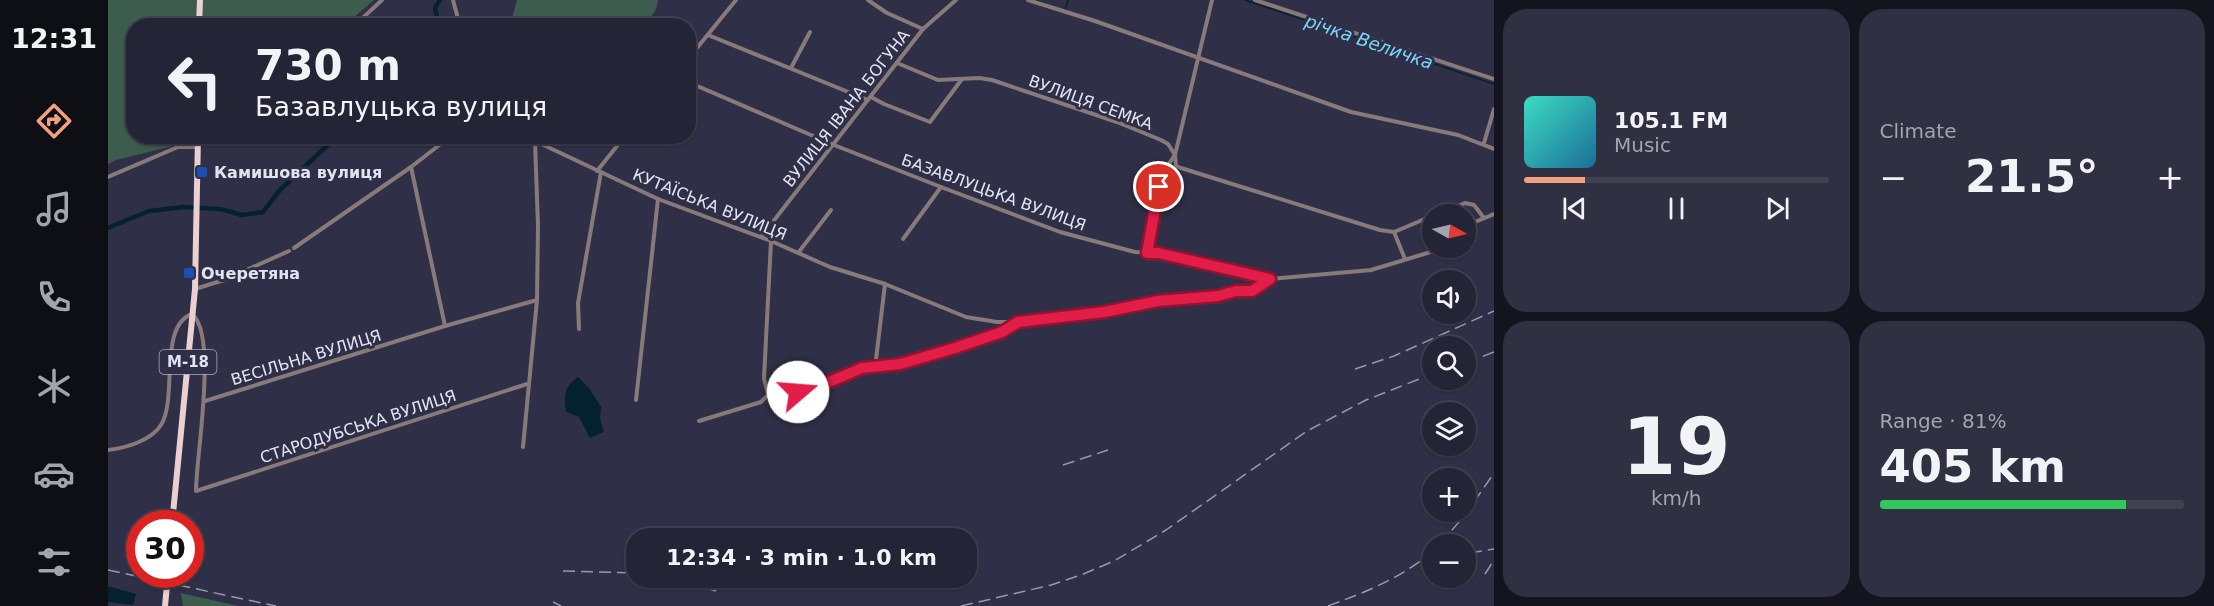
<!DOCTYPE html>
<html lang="en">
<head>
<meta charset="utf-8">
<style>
  :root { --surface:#232435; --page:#2f3041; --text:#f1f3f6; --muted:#a3a4ad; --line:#404150; --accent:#f2a080 }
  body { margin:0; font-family:"DejaVu Sans",sans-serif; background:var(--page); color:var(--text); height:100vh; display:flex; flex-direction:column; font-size:22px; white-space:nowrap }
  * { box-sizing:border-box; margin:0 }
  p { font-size:20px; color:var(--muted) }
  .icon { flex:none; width:33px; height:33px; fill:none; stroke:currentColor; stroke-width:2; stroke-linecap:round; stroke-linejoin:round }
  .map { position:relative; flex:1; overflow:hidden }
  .details { display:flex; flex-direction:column; gap:9px; padding:9px; background:#13141d; width:720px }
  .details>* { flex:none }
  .banner { position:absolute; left:18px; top:18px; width:570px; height:126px; border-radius:24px; box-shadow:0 2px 4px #0004,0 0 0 2px var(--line); background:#232435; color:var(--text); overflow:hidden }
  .needle { width:39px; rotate:98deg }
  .controls { position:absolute; left:1314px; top:204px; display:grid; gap:12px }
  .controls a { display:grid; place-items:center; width:54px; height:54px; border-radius:50%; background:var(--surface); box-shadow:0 2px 4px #0004,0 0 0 2px var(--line); font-size:30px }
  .speed { position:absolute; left:18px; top:510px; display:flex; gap:12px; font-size:30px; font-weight:700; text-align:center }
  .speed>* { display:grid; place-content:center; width:78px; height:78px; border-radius:50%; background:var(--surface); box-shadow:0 2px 4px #0004,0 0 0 2px var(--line); line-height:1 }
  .speed .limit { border:9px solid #d22; background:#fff; color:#111 }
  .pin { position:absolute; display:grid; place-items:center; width:51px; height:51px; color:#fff; margin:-26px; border:3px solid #fff; border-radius:50%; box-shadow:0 2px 6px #0007 }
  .me { position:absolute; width:66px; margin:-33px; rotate:72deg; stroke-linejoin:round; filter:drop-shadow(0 0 4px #0008) }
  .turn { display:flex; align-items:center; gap:21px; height:126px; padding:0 30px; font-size:27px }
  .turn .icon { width:78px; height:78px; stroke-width:2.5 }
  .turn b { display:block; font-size:42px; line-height:51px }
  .big { font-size:45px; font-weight:800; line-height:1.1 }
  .details .widget { flex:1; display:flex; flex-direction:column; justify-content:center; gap:9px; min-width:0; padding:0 21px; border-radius:24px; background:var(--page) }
  .details .dial { align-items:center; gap:0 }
  .dial b { font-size:78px; line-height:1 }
  .song { display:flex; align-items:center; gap:18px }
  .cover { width:72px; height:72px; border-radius:9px; background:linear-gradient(135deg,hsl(170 70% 55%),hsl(200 70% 35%)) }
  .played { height:6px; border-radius:3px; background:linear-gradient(90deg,var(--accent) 20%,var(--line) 20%) }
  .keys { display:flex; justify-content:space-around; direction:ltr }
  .heat { display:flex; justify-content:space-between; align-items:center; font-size:33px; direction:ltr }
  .charge { height:9px; border-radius:4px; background:linear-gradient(90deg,#34c759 81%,var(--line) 0) }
  .details .tiles { flex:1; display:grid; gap:9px; grid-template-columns:repeat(2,1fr) }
  .trip { position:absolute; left:518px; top:528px; width:351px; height:60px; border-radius:24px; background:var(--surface); box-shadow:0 2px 4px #0004,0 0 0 2px var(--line); font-weight:800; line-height:60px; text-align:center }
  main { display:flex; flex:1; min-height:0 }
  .tab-bar { display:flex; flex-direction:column; width:108px; justify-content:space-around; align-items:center; background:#0e0e15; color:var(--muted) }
  .tab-bar .icon { width:42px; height:42px }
  .tab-bar .selected { color:var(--accent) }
  .tab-bar b { font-size:27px; color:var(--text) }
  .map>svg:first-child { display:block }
  .green { fill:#3c5d4d }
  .water { fill:#03222e }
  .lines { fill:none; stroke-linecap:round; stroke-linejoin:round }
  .stream { stroke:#03222e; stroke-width:1.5 }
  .canal { stroke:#03222e; stroke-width:4.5 }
  .minor { stroke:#887a7a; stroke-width:4 }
  .trunk { stroke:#eccfd0; stroke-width:6 }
  .rail { stroke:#9899ab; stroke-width:1.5; stroke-dasharray:12 6; stroke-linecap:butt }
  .route-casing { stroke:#92132f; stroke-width:15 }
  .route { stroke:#e11d48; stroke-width:10 }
  .transit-dot { fill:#1a4fb4; stroke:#2f3047; stroke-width:2 }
  .labels { text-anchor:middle; stroke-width:6; stroke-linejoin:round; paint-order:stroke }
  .shield { fill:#2f3047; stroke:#acadbf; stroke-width:1.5 }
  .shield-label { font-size:15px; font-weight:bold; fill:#e2e3f2 }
  .street-label { font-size:16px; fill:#e2e3f2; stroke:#2f3047 }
  .poi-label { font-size:16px; font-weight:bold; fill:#e2e3f2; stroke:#2f3047; text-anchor:start }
  .water-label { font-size:18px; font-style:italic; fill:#7cd4fb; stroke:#2f3047 }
</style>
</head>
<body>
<main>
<nav class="tab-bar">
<b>12:31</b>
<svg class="icon selected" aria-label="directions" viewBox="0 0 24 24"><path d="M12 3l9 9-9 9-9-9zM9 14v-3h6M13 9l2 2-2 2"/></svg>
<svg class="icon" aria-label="music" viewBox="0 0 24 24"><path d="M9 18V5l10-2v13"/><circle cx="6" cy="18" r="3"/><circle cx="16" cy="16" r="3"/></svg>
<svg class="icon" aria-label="phone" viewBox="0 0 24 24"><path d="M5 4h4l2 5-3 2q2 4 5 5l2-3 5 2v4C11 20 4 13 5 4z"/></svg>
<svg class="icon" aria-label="climate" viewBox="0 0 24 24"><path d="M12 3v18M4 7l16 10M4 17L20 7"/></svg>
<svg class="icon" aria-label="car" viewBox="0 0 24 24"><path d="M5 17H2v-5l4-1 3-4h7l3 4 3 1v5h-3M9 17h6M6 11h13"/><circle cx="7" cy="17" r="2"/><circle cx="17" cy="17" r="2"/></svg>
<svg class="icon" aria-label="filters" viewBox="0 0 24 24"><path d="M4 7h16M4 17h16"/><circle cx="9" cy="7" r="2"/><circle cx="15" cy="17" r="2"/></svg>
</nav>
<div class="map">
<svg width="1386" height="606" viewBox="0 0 1386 606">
  <rect width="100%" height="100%" fill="#2f3047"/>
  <!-- green -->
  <g class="green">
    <polygon points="0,0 266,0 237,25 26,26 26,136 49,137 77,143 8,160 0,164"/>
    <path d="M409,0h141c-1,11 -7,17 -15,25h-131l-1,-3z"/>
    <polygon points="73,593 130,606 75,606"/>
  </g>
  <!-- water -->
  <g class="water">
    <path d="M470,377l11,11 12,19 -1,12 4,13 -14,6 -11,-21 -13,-5c-2,-17 -2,-25 12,-35z"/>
    <polygon points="0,586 28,594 25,605 0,602"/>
  </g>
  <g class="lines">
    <!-- stream -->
    <g class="stream">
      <polyline points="927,0 938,4"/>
      <polyline points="1137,0 1386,84"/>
      <polyline points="957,10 960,0"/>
    </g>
    <!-- canal -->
    <g class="canal">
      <polyline points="331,26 327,8 332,0"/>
      <polyline points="0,228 41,211 76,207 112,209 134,215 155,212 172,190 225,140 232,136"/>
    </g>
    <!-- minor -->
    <g class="minor">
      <polyline points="345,0 352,26"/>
      <polyline points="760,0 779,13 815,29"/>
      <polyline points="920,0 987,21 1243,112 1350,135 1386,149"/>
      <polyline points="1147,0 1386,79"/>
      <polyline points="246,26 274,0"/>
      <polyline points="600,35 760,100"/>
      <polyline points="580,59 628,0"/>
      <polyline points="789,63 830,80 871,78 884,80 1009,122 1053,140 1060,144 1067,155 1068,166 1073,168 1272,230 1286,232 1324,216"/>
      <polyline points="683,68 702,32"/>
      <polyline points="580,82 726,145 833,187 952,232 1027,252 1050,253 1162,279 1263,270 1336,248"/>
      <polyline points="763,97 776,104 822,122 854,79"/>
      <polyline points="424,136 427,141 550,199 663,241 722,267 777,284 858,317 889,322 908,322"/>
      <polyline points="1376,143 1386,109"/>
      <polyline points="303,167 337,326"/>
      <polyline points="489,171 517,136"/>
      <polyline points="0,177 70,147 89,147"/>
      <polyline points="1348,207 1357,203 1366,205 1376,218"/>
      <polyline points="1327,214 1335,209 1348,207 1355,214"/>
      <polyline points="1358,219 1362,224"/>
      <polyline points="1358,228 1362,224 1386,214"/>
      <polyline points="1286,232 1297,259"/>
      <polyline points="653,237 815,29 848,0"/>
      <polyline points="795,239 833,187"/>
      <polyline points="186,248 303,167 343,136"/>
      <polyline points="690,253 723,210"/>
      <path d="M1039,253c6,-33 7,-72 28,-98l37,-155"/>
      <polyline points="87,289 116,280 181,251"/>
      <polyline points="471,329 470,303 493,172"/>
      <polyline points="767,368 777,284"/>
      <polyline points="660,395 656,378 663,241"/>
      <polyline points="528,400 550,199"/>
      <polyline points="97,401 337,326 429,300"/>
      <polyline points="591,421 653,402 660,395 690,392 707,388 754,368 776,367 821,355 894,332 910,322 996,312 1050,301 1110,296 1128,291 1144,291 1161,280"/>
      <polyline points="415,447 429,300 430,226 427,141"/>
      <path d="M0,450c17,-2 43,-9 53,-25 17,-27 -3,-99 31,-111 26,21 4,142 4,177l331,-107"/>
    </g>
    <!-- trunk -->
    <g class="trunk">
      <polyline points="91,26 92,0"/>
      <polyline points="64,524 87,289 90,136"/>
      <polyline points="57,606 60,574"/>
    </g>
    <!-- rail -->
    <g class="rail">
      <polyline points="1358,363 1386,352"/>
      <polyline points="1247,369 1286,356 1386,311"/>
      <polyline points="955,465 1000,450"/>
      <polyline points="1332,544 1357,515 1386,473"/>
      <polyline points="1362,553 1386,549"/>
      <polyline points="0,570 168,606"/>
      <polyline points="455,571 528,573"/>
      <polyline points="1377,574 1386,560"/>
      <polyline points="564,578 608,591"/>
      <polyline points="445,602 453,606"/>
      <polyline points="853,606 943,585 973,575 1006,561 1058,530 1199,431 1258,400 1324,374"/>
      <path d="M1220,606c38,-14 73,-28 104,-54"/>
    </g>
  </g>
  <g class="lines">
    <!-- route casing -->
    <g class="route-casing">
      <polyline id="route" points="690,392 707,388 754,368 792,364 847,348 894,332 910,322 996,312 1050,301 1110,296 1128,291 1144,291 1162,279 1050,253 1039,253 1051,187"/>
    </g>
    <!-- route -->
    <use href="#route" class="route"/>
  </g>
  <!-- markers -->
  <g class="transit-dot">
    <rect x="88" y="166" width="12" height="12" rx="3"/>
    <rect x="75" y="267" width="12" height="12" rx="3"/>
  </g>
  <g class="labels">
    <!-- shield labels -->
    <rect class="shield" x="51.5" y="350" width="57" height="24" rx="4.5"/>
    <g class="shield-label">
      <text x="80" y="367">М-18</text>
    </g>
    <!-- street labels -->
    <g class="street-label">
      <text transform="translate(983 102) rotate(20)" y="6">ВУЛИЦЯ СЕМКА</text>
      <text transform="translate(738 108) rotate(-52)" y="6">ВУЛИЦЯ ІВАНА БОГУНА</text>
      <text transform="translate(886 192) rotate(20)" y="6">БАЗАВЛУЦЬКА ВУЛИЦЯ</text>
      <text transform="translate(602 204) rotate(22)" y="6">КУТАЇСЬКА ВУЛИЦЯ</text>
      <text transform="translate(198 357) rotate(-17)" y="6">ВЕСІЛЬНА ВУЛИЦЯ</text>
      <text transform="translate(250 426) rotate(-18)" y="6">СТАРОДУБСЬКА ВУЛИЦЯ</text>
    </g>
    <!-- poi labels -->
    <g class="poi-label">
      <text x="106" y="178">Камишова вулиця</text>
      <text x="93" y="279">Очеретяна</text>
    </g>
    <!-- water labels -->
    <g class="water-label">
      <text transform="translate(1261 42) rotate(19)" y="6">річка Величка</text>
    </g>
  </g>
</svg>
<div class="controls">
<a><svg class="needle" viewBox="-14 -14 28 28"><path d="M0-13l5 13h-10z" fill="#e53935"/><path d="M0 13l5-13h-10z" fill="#a3a4ad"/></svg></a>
<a><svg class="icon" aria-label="sound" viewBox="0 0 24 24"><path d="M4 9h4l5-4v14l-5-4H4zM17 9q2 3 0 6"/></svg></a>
<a><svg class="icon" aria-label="search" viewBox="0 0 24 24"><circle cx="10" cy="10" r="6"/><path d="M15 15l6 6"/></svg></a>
<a><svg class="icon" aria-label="layers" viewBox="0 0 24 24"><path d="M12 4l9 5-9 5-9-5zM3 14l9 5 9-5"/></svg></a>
<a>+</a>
<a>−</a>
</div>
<div class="speed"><div class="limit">30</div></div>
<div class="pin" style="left:1051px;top:187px;background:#d93025"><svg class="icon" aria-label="arrive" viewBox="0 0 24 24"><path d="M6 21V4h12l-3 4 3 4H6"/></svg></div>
<svg class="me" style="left:690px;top:392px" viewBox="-20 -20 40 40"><circle r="19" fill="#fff"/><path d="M0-13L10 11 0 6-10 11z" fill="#e11d48"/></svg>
<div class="trip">12:34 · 3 min · 1.0 km</div>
<div class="banner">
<div class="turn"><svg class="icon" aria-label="left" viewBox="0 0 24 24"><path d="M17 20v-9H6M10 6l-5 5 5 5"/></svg><div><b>730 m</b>Базавлуцька вулиця</div></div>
</div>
</div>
<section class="details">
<div class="tiles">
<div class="widget">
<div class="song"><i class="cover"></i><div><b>105.1 FM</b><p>Music</p></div></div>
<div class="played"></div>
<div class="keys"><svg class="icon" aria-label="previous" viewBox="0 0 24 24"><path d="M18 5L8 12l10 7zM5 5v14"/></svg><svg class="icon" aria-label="pause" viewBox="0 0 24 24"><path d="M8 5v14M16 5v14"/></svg><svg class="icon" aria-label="next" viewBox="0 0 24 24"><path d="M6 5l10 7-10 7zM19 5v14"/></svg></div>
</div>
<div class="widget"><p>Climate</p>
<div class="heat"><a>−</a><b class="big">21.5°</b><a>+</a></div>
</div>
<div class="widget dial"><b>19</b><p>km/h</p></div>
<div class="widget"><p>Range · 81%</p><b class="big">405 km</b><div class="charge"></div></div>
</div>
</section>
</main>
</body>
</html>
